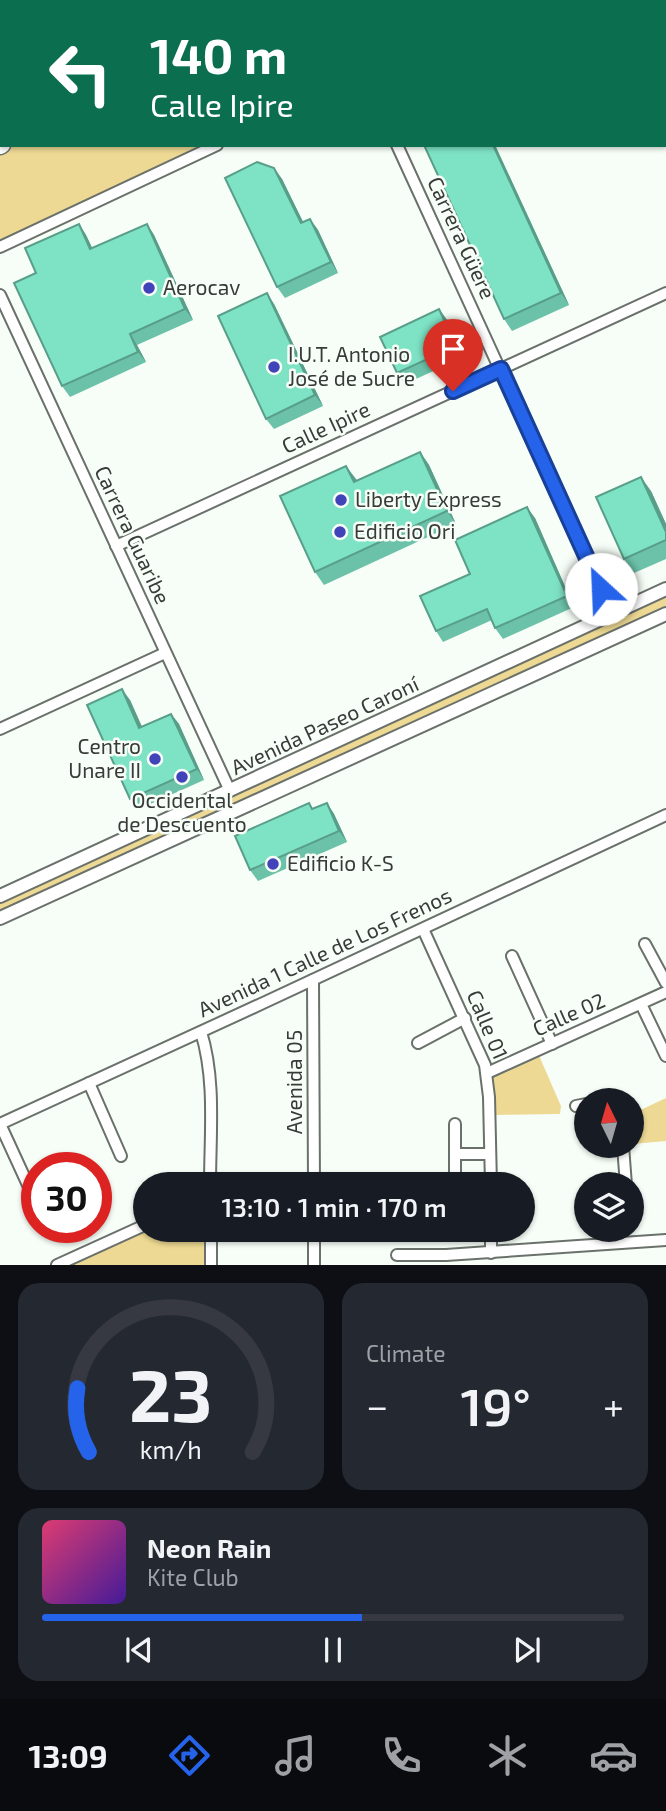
<!DOCTYPE html>
<html lang="en">
<head>
<meta charset="utf-8">
<style>
  :root { --surface:#171b24; --page:#242831; --text:#f1f3f6; --muted:#9ea1a6; --line:#363941; --accent:#2563eb }
  body { margin:0; font-family:"Exo 2",sans-serif; background:var(--page); color:var(--text); height:100vh; display:flex; flex-direction:column; font-size:26px; white-space:nowrap }
  * { box-sizing:border-box; margin:0 }
  p { font-size:23px; color:var(--muted) }
  .icon { flex:none; width:38px; height:38px; fill:none; stroke:currentColor; stroke-width:2; stroke-linecap:round; stroke-linejoin:round }
  .map { position:relative; height:1265px; overflow:hidden }
  .side { display:flex; flex-direction:column; gap:18px; padding:18px; background:#0d0f14; flex:1 }
  .side>* { flex:none }
  .guide { position:absolute; left:0px; top:0px; width:667px; height:147px; box-shadow:0 2px 5px #0004; background:#0b6e4f; color:#fff; overflow:hidden }
  .needle { width:46px; rotate:355deg }
  .fabs { position:absolute; left:574px; top:1088px; display:grid; gap:14px }
  .fabs a { display:grid; place-items:center; width:70px; height:70px; border-radius:50%; background:var(--surface); box-shadow:0 2px 5px #0004; font-size:35px }
  .speed { position:absolute; left:21px; top:1152px; display:flex; gap:14px; font-size:35px; font-weight:700; text-align:center }
  .speed>* { display:grid; place-content:center; width:91px; height:91px; border-radius:50%; background:var(--surface); box-shadow:0 2px 5px #0004; line-height:1 }
  .speed .limit { border:10px solid #d22; background:#fff; color:#111 }
  .pin { position:absolute; display:grid; place-items:center; width:60px; height:60px; color:#fff; margin:-72px -30px; border-radius:50% 50% 50% 0; rotate:-45deg; box-shadow:0 0 7px #0007 }
  .pin .icon { rotate:45deg }
  .me { position:absolute; width:77px; margin:-38px; rotate:335deg; stroke-linejoin:round; filter:drop-shadow(0 0 5px #0008) }
  .turn { display:flex; align-items:center; gap:24px; height:147px; padding:0 35px; font-size:32px }
  .turn .icon { width:91px; height:91px; stroke-width:2.5 }
  .turn b { display:block; font-size:49px; line-height:60px }
  .big { font-size:52px; font-weight:600; line-height:1.1 }
  .side .card { flex:1; display:flex; flex-direction:column; justify-content:center; gap:10px; min-width:0; padding:0 24px; border-radius:21px; background:var(--page) }
  .side .dial { align-items:center; gap:0 }
  .dial svg { height:182px; overflow:visible; fill:none; stroke:var(--line); stroke-width:7; stroke-linecap:round; text-anchor:middle }
  .dial text { fill:var(--text); stroke:none }
  .song { display:flex; align-items:center; gap:21px }
  .cover { width:84px; height:84px; border-radius:10px; background:linear-gradient(135deg,hsl(340 70% 55%),hsl(260 70% 35%)) }
  .played { height:7px; border-radius:4px; background:linear-gradient(90deg,var(--accent) 55%,var(--line) 55%) }
  .keys { display:flex; justify-content:space-around; direction:ltr }
  .heat { display:flex; justify-content:space-between; align-items:center; font-size:38px; direction:ltr }
  .side .tiles { flex:1; display:grid; gap:18px; grid-template-columns:1fr 1fr }
  .card:last-child { grid-column:span 2 }
  .trip { position:absolute; left:133px; top:1172px; width:402px; height:70px; border-radius:35px; background:var(--surface); box-shadow:0 2px 5px #0004; font-weight:600; line-height:70px; text-align:center }
  .menu { display:flex; height:112px; justify-content:space-around; align-items:center; background:#090b0e; color:var(--muted) }
  .menu .icon { width:49px; height:49px }
  .menu .current { color:var(--accent) }
  .menu b { font-size:32px; color:var(--text) }
  .map>svg:first-child { display:block }
  .green { fill:#edd993 }
  .lines { fill:none; stroke-linecap:round; stroke-linejoin:round }
  .minor-casing { stroke:#6a716b; stroke-width:14 }
  .tertiary-casing { stroke:#6a716b; stroke-width:16 }
  .primary-casing { stroke:#6a716b; stroke-width:19 }
  .minor { stroke:#fff; stroke-width:10 }
  .tertiary { stroke:#fff; stroke-width:12 }
  .primary { stroke:#fff; stroke-width:16 }
  .wall { fill:#6cc2a9 }
  .shaded-wall { fill:#589e89 }
  .building { fill:#7ee2c4; stroke:#589e89; stroke-width:2 }
  .route-casing { stroke:#184099; stroke-width:18 }
  .route { stroke:#2563eb; stroke-width:12 }
  .poi-dot { fill:#4143b8; stroke:#f7fef7; stroke-width:2.5 }
  .labels { text-anchor:middle; stroke-width:5; stroke-linejoin:round; paint-order:stroke }
  .street-label { font-size:21px; fill:#383b38; stroke:#f7fef7 }
  .poi-label { font-size:21px; fill:#383b38; stroke:#f7fef7; text-anchor:start }
</style>
</head>
<body>
<div class="map">
<svg width="666" height="1265" viewBox="0 0 666 1265">
  <rect width="100%" height="100%" fill="#f7fef7"/>
  <!-- green -->
  <g class="green">
    <polygon points="2,103 2,145 217,145 0,247 0,104"/>
    <polygon points="666,589 666,614 0,918 0,896"/>
    <polygon points="537,1051 561,1106 560,1114 490,1115 487,1073"/>
    <polygon points="666,1098 666,1141 632,1144 632,1114"/>
    <polygon points="145,1230 211,1230 211,1265 57,1265"/>
  </g>
  <g class="lines">
    <!-- minor casing -->
    <g class="minor-casing">
      <g id="minor">
        <polyline points="527,2 531,0"/>
        <polyline points="397,145 612,614"/>
        <polyline points="0,247 217,145"/>
        <polyline points="0,295 230,791"/>
        <polyline points="116,546 666,293"/>
        <polyline points="0,729 165,653"/>
        <polyline points="423,929 485,1065 489,1097 491,1185"/>
        <polyline points="645,944 666,983"/>
        <polyline points="512,956 552,1044"/>
        <polyline points="313,980 314,1185"/>
        <polyline points="641,1004 666,1056"/>
        <path d="M201,1032c15,48 9,102 9,153"/>
        <polyline points="418,1043 465,1018"/>
        <polyline points="487,1073 666,992"/>
        <polyline points="89,1083 121,1156"/>
        <polyline points="601,1101 612,1098 616,1101"/>
        <polyline points="576,1106 586,1104"/>
        <polyline points="0,1124 261,1004 666,815"/>
        <polyline points="0,1124 34,1198"/>
        <polyline points="623,1146 626,1185"/>
        <polyline points="455,1154 490,1154"/>
        <polyline points="404,1181 455,1181 455,1124"/>
        <polyline points="211,1230 211,1265"/>
        <polyline points="491,1230 491,1253"/>
        <polyline points="397,1255 446,1255 666,1240"/>
        <polyline points="57,1265 145,1225"/>
        <polyline points="314,1265 314,1230"/>
      </g>
    </g>
    <!-- tertiary casing -->
    <g class="tertiary-casing">
      <g id="tertiary">
        <polyline points="0,896 666,589"/>
        <polyline points="0,918 666,614"/>
      </g>
    </g>
    <!-- primary casing -->
    <g class="primary-casing">
      <g id="primary">
        <polyline points="218,2 222,0"/>
        <polyline points="312,2 315,0"/>
        <polyline points="0,104 2,103"/>
        <polyline points="0,146 2,145"/>
      </g>
    </g>
    <!-- minor -->
    <use href="#minor" class="minor"/>
    <!-- tertiary -->
    <use href="#tertiary" class="tertiary"/>
    <!-- primary -->
    <use href="#primary" class="primary"/>
  </g>
  <!-- wall -->
  <g class="wall">
    <polygon points="424,145 495,145 569,305 512,331 504,319"/>
    <polygon points="274,168 282,179 303,222 310,219 318,230 338,273 285,298 277,287"/>
    <polygon points="79,224 86,235 92,248 147,224 154,235 193,320 137,345 146,362 70,397 62,386"/>
    <polygon points="274,304 323,406 274,429 266,419"/>
    <polygon points="439,309 447,320 464,357 405,384 397,373"/>
    <polygon points="420,452 429,465 456,524 324,585 315,572 356,479 357,481"/>
    <polygon points="651,491 666,524 666,559 634,573 624,559"/>
    <polygon points="535,518 574,607 503,639 495,628 492,620 443,642 436,631 470,574"/>
    <polygon points="130,700 142,727 171,714 179,724 204,780 137,810 130,799"/>
    <polygon points="327,803 334,814 347,842 258,881 250,870 313,809"/>
  </g>
  <!-- shaded-wall -->
  <g class="shaded-wall">
    <polygon points="493,145 495,145 569,305 561,293"/>
    <polygon points="274,168 282,179 309,234 301,223"/>
    <polygon points="310,219 318,230 338,273 331,262"/>
    <polygon points="79,224 86,235 98,260 90,249"/>
    <polygon points="147,224 154,235 193,320 185,309"/>
    <polygon points="267,293 274,304 323,406 315,395"/>
    <polygon points="439,309 447,320 464,357 456,346"/>
    <polygon points="130,334 137,345 146,362 138,352"/>
    <polygon points="420,452 429,465 456,524 447,511"/>
    <polygon points="346,466 356,479 363,495 354,482"/>
    <polygon points="641,477 651,491 666,524 666,532"/>
    <polygon points="527,507 535,518 574,607 567,596"/>
    <polygon points="122,689 130,700 147,738 139,728"/>
    <polygon points="171,714 179,724 204,780 197,769"/>
    <polygon points="327,803 334,814 347,842 339,831"/>
  </g>
  <!-- building -->
  <g class="building">
    <polygon points="585,0 603,0 604,2 581,2"/>
    <rect x="665" y="66" width="1" height="34"/>
    <polygon points="424,145 493,145 561,293 504,319"/>
    <polygon points="257,162 274,168 301,223 310,219 331,262 277,287 225,178"/>
    <polygon points="79,224 90,249 147,224 185,309 130,334 138,352 62,386 14,283 36,273 25,248"/>
    <polygon points="267,293 315,395 266,419 218,316"/>
    <polygon points="439,309 456,346 397,373 380,337"/>
    <polygon points="420,452 447,511 315,572 280,496 346,466 354,482"/>
    <polygon points="641,477 666,532 666,540 624,559 596,497"/>
    <polygon points="527,507 567,596 495,628 487,609 436,631 420,596 470,574 455,540"/>
    <polygon points="122,689 139,728 171,714 197,769 130,799 87,705"/>
    <polygon points="309,803 312,809 327,803 339,831 250,870 235,836"/>
  </g>
  <g class="lines">
    <!-- route casing -->
    <g class="route-casing">
      <polyline id="route" points="453,391 501,369 601,589"/>
    </g>
    <!-- route -->
    <use href="#route" class="route"/>
  </g>
  <!-- markers -->
  <g class="poi-dot">
    <circle cx="149" cy="288" r="7"/>
    <circle cx="274" cy="367" r="7"/>
    <circle cx="341" cy="500" r="7"/>
    <circle cx="340" cy="532" r="7"/>
    <circle cx="155" cy="759" r="7"/>
    <circle cx="182" cy="777" r="7"/>
    <circle cx="273" cy="864" r="7"/>
  </g>
  <g class="labels">
    <!-- street labels -->
    <g class="street-label">
      <text transform="translate(461 238) rotate(65)" y="7">Carrera Güere</text>
      <text transform="translate(326 428) rotate(-25)" y="7">Calle Ipire</text>
      <text transform="translate(132 535) rotate(65)" y="7">Carrera Guaribe</text>
      <text transform="translate(325 726) rotate(-25)" y="7">Avenida Paseo Caroní</text>
      <text transform="translate(325 953) rotate(-25)" y="7">Avenida 1 Calle de Los Frenos</text>
      <text transform="translate(569 1015) rotate(-24)" y="7">Calle 02</text>
      <text transform="translate(487 1025) rotate(67)" y="7">Calle 01</text>
      <text transform="translate(295 1082) rotate(-90)" y="7">Avenida 05</text>
    </g>
    <!-- poi labels -->
    <g class="poi-label">
      <text x="163" y="295">Aerocav</text>
      <text x="288" y="362">I.U.T. Antonio<tspan x="288" dy="24">José de Sucre</tspan></text>
      <text x="355" y="507">Liberty Express</text>
      <text x="354" y="539">Edificio Ori</text>
      <text x="141" y="754" text-anchor="end">Centro<tspan x="141" dy="24">Unare II</tspan></text>
      <text x="182" y="808" text-anchor="middle">Occidental<tspan x="182" dy="24">de Descuento</tspan></text>
      <text x="287" y="871">Edificio K-S</text>
    </g>
  </g>
</svg>
<div class="fabs">
<a><svg class="needle" viewBox="-14 -14 28 28"><path d="M0-13l5 13h-10z" fill="#e53935"/><path d="M0 13l5-13h-10z" fill="#9ea1a6"/></svg></a>
<a><svg class="icon" aria-label="layers" viewBox="0 0 24 24"><path d="M12 4l9 5-9 5-9-5zM3 14l9 5 9-5"/></svg></a>
</div>
<div class="speed"><div class="limit">30</div></div>
<div class="pin" style="left:453px;top:391px;background:#d93025"><svg class="icon" aria-label="arrive" viewBox="0 0 24 24"><path d="M6 21V4h12l-3 4 3 4H6"/></svg></div>
<svg class="me" style="left:601px;top:589px" viewBox="-20 -20 40 40"><circle r="19" fill="#fff"/><path d="M0-13L10 11 0 6-10 11z" fill="#2563eb"/></svg>
<div class="trip">13:10 · 1 min · 170 m</div>
<div class="guide">
<div class="turn"><svg class="icon" aria-label="left" viewBox="0 0 24 24"><path d="M17 20v-9H6M10 6l-5 5 5 5"/></svg><div><b>140 m</b>Calle Ipire</div></div>
</div>
</div>
<section class="side">
<div class="tiles">
<div class="card dial"><svg viewBox="0 0 100 80">
<path d="M14 69A42 42 0 1 1 86 69"/>
<path d="M14 69A42 42 0 0 1 9 41" stroke="#2563eb"/>
<text x="50" y="56" font-size="32" font-weight="700">23</text>
<text x="50" y="72" font-size="11">km/h</text>
</svg></div>
<div class="card"><p>Climate</p>
<div class="heat"><a>−</a><b class="big">19°</b><a>+</a></div>
</div>
<div class="card">
<div class="song"><i class="cover"></i><div><b>Neon Rain</b><p>Kite Club</p></div></div>
<div class="played"></div>
<div class="keys"><svg class="icon" aria-label="previous" viewBox="0 0 24 24"><path d="M18 5L8 12l10 7zM5 5v14"/></svg><svg class="icon" aria-label="pause" viewBox="0 0 24 24"><path d="M8 5v14M16 5v14"/></svg><svg class="icon" aria-label="next" viewBox="0 0 24 24"><path d="M6 5l10 7-10 7zM19 5v14"/></svg></div>
</div>
</div>
</section>
<nav class="menu">
<b>13:09</b>
<svg class="icon current" aria-label="directions" viewBox="0 0 24 24"><path d="M12 3l9 9-9 9-9-9zM9 14v-3h6M13 9l2 2-2 2"/></svg>
<svg class="icon" aria-label="music" viewBox="0 0 24 24"><path d="M9 18V5l10-2v13"/><circle cx="6" cy="18" r="3"/><circle cx="16" cy="16" r="3"/></svg>
<svg class="icon" aria-label="phone" viewBox="0 0 24 24"><path d="M5 4h4l2 5-3 2q2 4 5 5l2-3 5 2v4C11 20 4 13 5 4z"/></svg>
<svg class="icon" aria-label="climate" viewBox="0 0 24 24"><path d="M12 3v18M4 7l16 10M4 17L20 7"/></svg>
<svg class="icon" aria-label="car" viewBox="0 0 24 24"><path d="M5 17H2v-5l4-1 3-4h7l3 4 3 1v5h-3M9 17h6M6 11h13"/><circle cx="7" cy="17" r="2"/><circle cx="17" cy="17" r="2"/></svg>
</nav>
</body>
</html>
